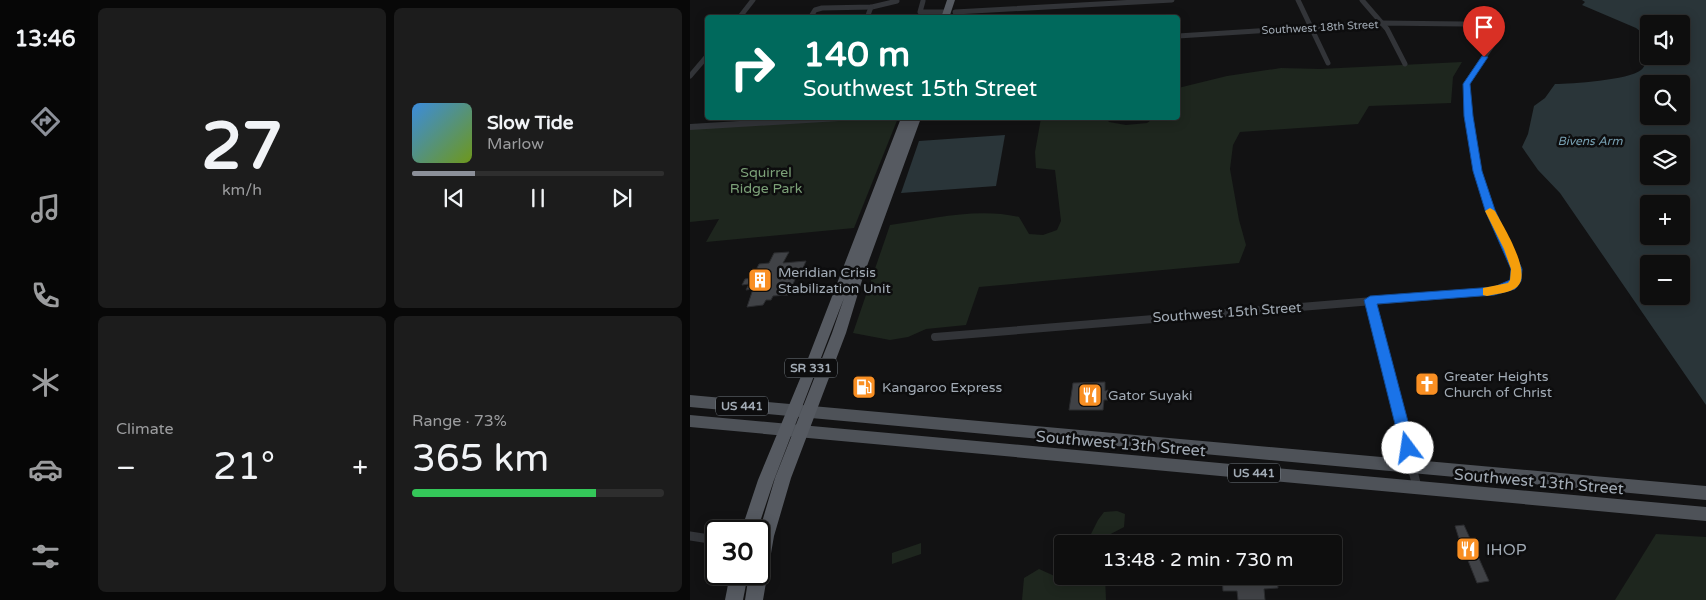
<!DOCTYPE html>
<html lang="en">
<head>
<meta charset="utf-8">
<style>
  :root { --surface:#0e0e0e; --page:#1c1c1c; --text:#f1f3f6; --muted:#9b9c9e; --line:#2e2e2e; --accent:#8c9099 }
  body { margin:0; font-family:"Varela Round",sans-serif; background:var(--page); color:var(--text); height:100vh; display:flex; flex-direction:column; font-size:19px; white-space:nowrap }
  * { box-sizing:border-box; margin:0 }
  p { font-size:16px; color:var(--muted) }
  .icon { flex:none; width:28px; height:28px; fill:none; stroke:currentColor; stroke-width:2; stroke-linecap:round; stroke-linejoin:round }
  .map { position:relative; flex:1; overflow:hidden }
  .panel { display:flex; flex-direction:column; gap:8px; padding:8px; background:#080808; width:600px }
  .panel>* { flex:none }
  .banner { position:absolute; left:15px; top:15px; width:475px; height:105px; border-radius:5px; box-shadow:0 2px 12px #0003,0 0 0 1px var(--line); background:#00695c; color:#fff; overflow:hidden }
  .buttons { position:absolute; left:950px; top:15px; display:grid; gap:10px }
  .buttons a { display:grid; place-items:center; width:50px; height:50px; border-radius:5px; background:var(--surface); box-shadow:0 2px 12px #0003,0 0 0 1px var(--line); font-size:25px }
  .speed { position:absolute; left:15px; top:520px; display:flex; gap:10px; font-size:25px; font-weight:700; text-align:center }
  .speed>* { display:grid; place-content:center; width:65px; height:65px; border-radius:50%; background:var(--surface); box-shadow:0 2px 12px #0003,0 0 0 1px var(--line); line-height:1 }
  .speed .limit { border:2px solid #111; border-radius:8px; background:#fff; color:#111 }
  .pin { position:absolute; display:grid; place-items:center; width:42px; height:42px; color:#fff; margin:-51px -21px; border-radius:50% 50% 50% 0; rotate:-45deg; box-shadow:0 0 5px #0007 }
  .pin .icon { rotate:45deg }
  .me { position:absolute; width:55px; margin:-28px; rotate:346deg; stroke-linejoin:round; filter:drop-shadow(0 0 4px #0008) }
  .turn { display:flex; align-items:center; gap:18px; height:105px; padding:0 15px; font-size:22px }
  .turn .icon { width:65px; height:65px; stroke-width:2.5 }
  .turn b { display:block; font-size:35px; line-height:42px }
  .big { font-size:38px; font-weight:600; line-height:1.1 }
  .panel .card { flex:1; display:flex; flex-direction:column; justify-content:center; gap:8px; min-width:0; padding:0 18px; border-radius:8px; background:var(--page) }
  .panel .dial { align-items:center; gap:0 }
  .dial b { font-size:65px; line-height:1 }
  .song { display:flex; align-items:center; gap:15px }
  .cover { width:60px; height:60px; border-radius:8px; background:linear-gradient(135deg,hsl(210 70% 55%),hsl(80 70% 35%)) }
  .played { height:5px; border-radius:2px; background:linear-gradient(90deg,var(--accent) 25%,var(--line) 25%) }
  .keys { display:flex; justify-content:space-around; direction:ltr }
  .heat { display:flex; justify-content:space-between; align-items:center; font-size:28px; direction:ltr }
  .charge { height:8px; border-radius:4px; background:linear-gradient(90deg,#34c759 73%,var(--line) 0) }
  .panel .tiles { flex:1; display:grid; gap:8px; grid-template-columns:repeat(2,1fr) }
  .trip { position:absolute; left:364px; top:535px; width:288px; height:50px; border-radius:5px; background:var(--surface); box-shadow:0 2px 12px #0003,0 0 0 1px var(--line); font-weight:600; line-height:50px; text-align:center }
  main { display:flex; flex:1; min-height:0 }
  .menu { display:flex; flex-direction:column; width:90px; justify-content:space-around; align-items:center; background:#060606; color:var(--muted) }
  .menu .icon { width:35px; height:35px }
  .menu .current { color:var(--accent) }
  .menu b { font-size:22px; color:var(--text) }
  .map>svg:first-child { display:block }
  .green { fill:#1e261e }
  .water { fill:#2a3539; fill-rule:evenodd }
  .building { fill:#404246; stroke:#2b2c2f }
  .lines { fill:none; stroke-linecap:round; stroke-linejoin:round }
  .minor-far3 { stroke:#323438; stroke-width:5 }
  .minor-far2 { stroke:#323438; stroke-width:6 }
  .minor-far1 { stroke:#323438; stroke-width:8 }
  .minor { stroke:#323438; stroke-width:9 }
  .primary { fill:#4e5258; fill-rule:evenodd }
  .trunk { fill:#565a61; fill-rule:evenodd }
  .route { fill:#1a73e8; stroke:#114b97 }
  .slow { fill:#f59e0b }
  .labels { text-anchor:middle; stroke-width:5; stroke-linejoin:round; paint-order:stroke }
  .far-street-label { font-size:11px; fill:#a2abb5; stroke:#0d0d0e }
  .far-water-label { font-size:12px; font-style:italic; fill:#77a0b2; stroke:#0d0d0e }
  .shield { fill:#0d0d0e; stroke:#757c83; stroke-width:1 }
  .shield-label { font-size:12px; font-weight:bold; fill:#a2abb5 }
  .park-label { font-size:14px; fill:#7ca178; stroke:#0d0d0e }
  .poi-label { font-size:14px; fill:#a2abb5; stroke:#0d0d0e; text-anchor:start }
  .street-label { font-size:14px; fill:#a2abb5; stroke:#0d0d0e }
  .near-street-label { font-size:16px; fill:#a2abb5; stroke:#0d0d0e }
  .near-poi-label { font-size:16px; fill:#a2abb5; stroke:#0d0d0e; text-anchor:start }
</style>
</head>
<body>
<main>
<nav class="menu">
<b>13:46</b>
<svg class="icon current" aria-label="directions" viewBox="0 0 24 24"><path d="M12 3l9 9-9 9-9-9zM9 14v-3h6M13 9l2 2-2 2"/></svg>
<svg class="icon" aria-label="music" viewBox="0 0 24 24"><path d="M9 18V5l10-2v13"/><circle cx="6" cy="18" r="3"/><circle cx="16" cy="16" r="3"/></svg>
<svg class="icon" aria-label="phone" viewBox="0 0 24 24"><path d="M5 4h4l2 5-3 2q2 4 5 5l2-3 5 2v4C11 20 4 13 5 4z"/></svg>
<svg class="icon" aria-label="climate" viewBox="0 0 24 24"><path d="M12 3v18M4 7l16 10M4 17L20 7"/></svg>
<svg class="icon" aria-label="car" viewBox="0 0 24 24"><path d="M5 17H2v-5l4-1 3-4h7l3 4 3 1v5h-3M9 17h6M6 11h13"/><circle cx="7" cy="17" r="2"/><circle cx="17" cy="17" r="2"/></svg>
<svg class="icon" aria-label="filters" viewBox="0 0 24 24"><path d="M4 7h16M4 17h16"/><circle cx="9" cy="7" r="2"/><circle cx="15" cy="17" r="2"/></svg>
</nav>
<section class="panel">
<div class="tiles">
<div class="card dial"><b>27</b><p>km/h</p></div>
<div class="card">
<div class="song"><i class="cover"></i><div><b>Slow Tide</b><p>Marlow</p></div></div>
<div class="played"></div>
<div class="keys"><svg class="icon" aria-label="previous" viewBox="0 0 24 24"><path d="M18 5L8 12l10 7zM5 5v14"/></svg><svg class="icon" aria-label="pause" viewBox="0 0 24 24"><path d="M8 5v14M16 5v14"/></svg><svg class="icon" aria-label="next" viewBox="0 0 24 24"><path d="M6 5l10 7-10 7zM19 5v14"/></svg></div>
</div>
<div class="card"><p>Climate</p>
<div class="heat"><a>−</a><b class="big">21°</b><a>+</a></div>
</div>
<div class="card"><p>Range · 73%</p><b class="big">365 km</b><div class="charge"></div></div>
</div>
</section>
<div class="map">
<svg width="1016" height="600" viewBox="0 0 1016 600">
  <rect width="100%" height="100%" fill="#121213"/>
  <!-- green -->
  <g class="green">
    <path d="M772,62l-9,15 -2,26 -82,3 -11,18 -118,8 -7,13 -3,24 9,51 7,25 -7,18 -260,24 -13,38 -40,4 -18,8 -18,3 -37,-7 37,-108c42,-6 87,-18 129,-8l10,17 14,1 14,-5 4,-9 -6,-51 -19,-2 -1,-16 6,-34h65l3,4 17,3 21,-2 7,-5h24v-30l49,-12 54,-8 39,1z"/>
    <polygon points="181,118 208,118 164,228 16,242 29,219 0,222 0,129"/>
    <polygon points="427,511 435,514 434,527 415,537 413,544 396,544 408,520 414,512"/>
    <polygon points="966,534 1016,537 1016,600 925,600"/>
    <polygon points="231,543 231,554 202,564 202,553"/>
    <polygon points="349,569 369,578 415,576 416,600 332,600 334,578"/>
  </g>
  <!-- water -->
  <g class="water">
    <path d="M892,0h124v405l-146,-212 -22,-23 -16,-23 6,-13 6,-28 11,-8 10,-14c16,0 74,-4 86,-14 4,-3 6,-10 9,-14h31v-32h-32v14l-13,-10 -54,-23 3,-3zM959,84h32v32h-32zM959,144h32v32h-32zM959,204h32v32h-32zM959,264h32v32h-32z"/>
    <polygon points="315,135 306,186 211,193 229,141"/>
  </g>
  <!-- building -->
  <g class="building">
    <polygon points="99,252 93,263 116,261 111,273 108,273 98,295 83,296 81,300 76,300 73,305 57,307 63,289 56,290 59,284 52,285 55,279 62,278 69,264 79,263 84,253"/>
    <polygon points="415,382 415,391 418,390 418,400 414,400 413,410 379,410 383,383"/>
    <polygon points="774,525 799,581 787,583 777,558 775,558 765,526"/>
    <polygon points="532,576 587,576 588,588 574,589 575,600 548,600 547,591 533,591"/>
  </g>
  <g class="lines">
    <!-- minor-far3 -->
    <g class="minor-far3">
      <polyline points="608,0 638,63"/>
      <polyline points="672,0 697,29 715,64"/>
      <polyline points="233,1 230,12 257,12"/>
      <polyline points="265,12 482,0"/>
      <polyline points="49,18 63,0"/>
      <polyline points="120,18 125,10 132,8 182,7 207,1"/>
      <polyline points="177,18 181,7"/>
      <polyline points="488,36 690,23 774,24"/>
      <polyline points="0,76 18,55"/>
      <polyline points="778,103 776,84 803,44 807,32 800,15"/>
    </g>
    <!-- minor-far2 -->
    <g class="minor-far2">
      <polyline points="778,102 787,171 810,232"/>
      <polyline points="0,127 149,118"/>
    </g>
    <!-- minor-far1 -->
    <g class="minor-far1">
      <polyline points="680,301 704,395"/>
      <polyline points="245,337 804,291 821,286 826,281 826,269 809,231"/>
    </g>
    <!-- minor -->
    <g class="minor">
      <polyline points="704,394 727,487"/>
      <polyline points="0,536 26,540"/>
    </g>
    <!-- primary -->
    <g class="primary">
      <polygon points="0,395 1016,486 1016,500 0,407"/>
      <polygon points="0,415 1016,507 1016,521 0,427"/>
    </g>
    <!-- trunk -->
    <g class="trunk">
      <polygon points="257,0 265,0 259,18 251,18"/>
      <polygon points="211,118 221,118 192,194 221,118 231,118 173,277 156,333 101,478 84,536 73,600 55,600 59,574 69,574 69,532 85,478 142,333 154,298 84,480 67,531 51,531 68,480 112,374"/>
      <polygon points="40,574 58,574 53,600 35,600"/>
    </g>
  </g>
  <!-- route -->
  <polygon class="route" points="792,56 798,57 780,84 783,116 792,171 805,210 832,269 831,281 825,289 804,295 687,304 725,448 723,452 718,454 713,452 711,448 674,300 680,296 804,287 820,280 821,269 795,210 783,171 774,116 773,84"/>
  <!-- slow -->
  <path class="slow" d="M800,208l5,3c8,15 38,62 22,76 -7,6 -21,7 -30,9l-4,-1v-7l25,-5 2,-3 1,-11 -7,-20 -19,-38z"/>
  <!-- icons -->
  <defs>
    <g id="building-square" transform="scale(1.25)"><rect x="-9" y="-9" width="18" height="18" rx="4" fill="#f98f23" stroke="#0d0d0e"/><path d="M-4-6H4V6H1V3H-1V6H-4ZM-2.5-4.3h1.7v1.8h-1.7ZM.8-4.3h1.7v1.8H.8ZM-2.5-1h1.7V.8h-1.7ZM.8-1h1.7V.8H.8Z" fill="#fff"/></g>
    <g id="church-square" transform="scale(1.25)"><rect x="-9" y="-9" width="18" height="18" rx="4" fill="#f98f23" stroke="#0d0d0e"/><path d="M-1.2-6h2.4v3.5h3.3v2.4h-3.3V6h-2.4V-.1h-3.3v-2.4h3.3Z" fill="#fff"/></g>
    <g id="fuel-square" transform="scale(1.25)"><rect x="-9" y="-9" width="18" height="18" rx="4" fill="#f98f23" stroke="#0d0d0e"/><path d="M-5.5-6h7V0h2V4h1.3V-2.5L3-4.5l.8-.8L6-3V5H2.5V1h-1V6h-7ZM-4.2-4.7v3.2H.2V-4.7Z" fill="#fff"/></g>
    <g id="restaurant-square" transform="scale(1.25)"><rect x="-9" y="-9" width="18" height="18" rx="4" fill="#f98f23" stroke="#0d0d0e"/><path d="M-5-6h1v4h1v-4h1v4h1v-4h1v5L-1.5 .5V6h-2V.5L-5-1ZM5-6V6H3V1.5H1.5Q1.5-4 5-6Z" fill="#fff"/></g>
  </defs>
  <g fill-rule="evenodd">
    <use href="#building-square" x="70" y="280"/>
    <use href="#church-square" x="737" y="384"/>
    <use href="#fuel-square" x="174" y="387"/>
    <use href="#restaurant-square" x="400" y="395"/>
    <use href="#restaurant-square" x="778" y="549"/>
  </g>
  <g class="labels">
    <!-- far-street labels -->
    <g class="far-street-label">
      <text transform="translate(630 27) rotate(-3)" y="4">Southwest 18th Street</text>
    </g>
    <!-- far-water labels -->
    <g class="far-water-label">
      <text x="900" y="145">Bivens Arm</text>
    </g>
    <!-- shield labels -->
    <g class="shield">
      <rect x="95" y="358.5" width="52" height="19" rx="4"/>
      <rect x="26" y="396.5" width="52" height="19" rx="4"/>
      <rect x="538" y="463.5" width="52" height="19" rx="4"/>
    </g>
    <g class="shield-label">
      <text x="121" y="372">SR 331</text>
      <text x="52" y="410">US 441</text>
      <text x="564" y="477">US 441</text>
    </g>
    <!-- park labels -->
    <g class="park-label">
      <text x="76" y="177">Squirrel<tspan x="76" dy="16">Ridge Park</tspan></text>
    </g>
    <!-- poi labels -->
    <g class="poi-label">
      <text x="88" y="277">Meridian Crisis<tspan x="88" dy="16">Stabilization Unit</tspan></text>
      <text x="754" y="381">Greater Heights<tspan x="754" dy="16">Church of Christ</tspan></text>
      <text x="192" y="392">Kangaroo Express</text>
      <text x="418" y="400">Gator Suyaki</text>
    </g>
    <!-- street labels -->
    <g class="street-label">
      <text transform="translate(537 312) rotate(-4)" y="5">Southwest 15th Street</text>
    </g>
    <!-- near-street labels -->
    <g class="near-street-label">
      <text transform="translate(431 443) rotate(5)" y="6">Southwest 13th Street</text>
      <text transform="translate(849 481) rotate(5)" y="6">Southwest 13th Street</text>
    </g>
    <!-- near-poi labels -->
    <g class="near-poi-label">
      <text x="796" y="555">IHOP</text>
    </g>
  </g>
</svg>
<div class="buttons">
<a><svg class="icon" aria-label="sound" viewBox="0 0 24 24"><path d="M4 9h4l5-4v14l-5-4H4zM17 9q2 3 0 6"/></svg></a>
<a><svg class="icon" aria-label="search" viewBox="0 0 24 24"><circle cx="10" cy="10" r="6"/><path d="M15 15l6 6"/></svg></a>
<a><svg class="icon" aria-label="layers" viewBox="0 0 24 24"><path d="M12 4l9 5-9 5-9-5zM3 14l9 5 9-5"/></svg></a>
<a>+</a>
<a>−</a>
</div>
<div class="speed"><div class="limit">30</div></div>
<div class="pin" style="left:794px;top:57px;background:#d93025"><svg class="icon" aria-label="arrive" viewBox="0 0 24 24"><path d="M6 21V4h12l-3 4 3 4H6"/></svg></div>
<svg class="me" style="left:718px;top:448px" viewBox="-20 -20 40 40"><circle r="19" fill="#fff"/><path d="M0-13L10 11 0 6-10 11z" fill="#1a73e8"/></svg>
<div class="trip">13:48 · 2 min · 730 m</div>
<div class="banner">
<div class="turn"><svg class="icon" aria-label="right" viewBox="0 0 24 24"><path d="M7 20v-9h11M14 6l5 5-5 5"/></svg><div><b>140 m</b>Southwest 15th Street</div></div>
</div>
</div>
</main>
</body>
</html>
